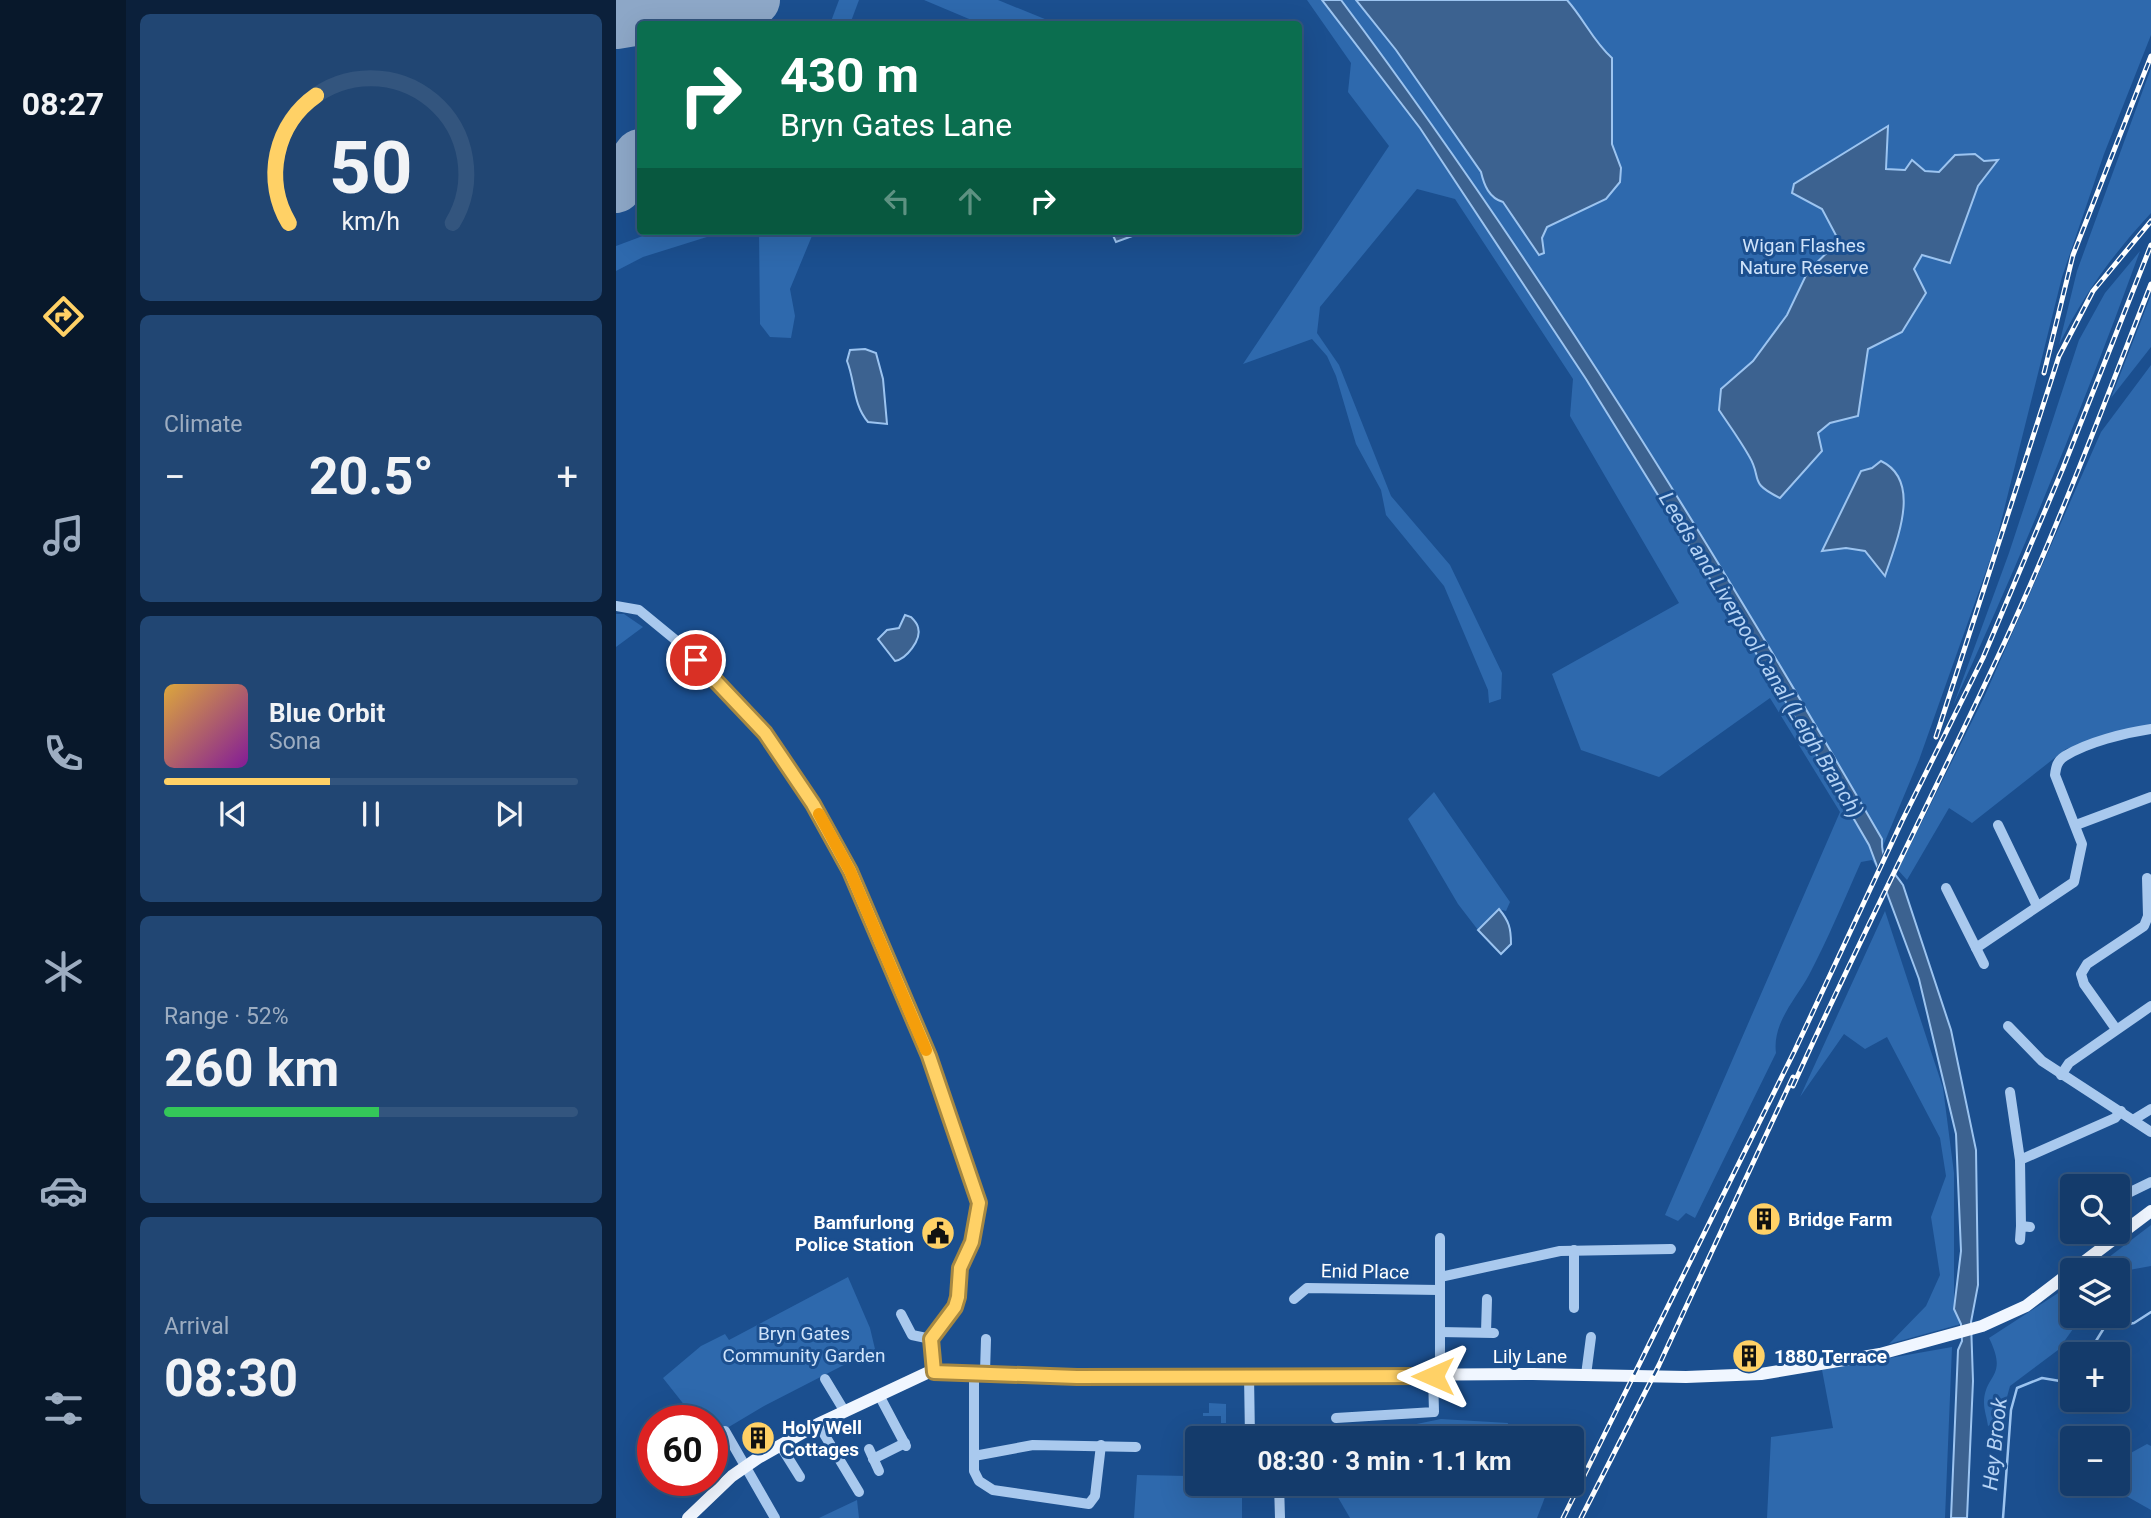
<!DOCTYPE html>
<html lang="en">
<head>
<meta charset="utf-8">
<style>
  :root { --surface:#143b6b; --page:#214673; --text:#f1f3f6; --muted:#9dadc1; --line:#33557e; --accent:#ffd166 }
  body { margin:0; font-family:Roboto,sans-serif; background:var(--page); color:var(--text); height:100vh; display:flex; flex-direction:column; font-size:26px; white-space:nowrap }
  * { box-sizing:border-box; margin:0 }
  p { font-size:23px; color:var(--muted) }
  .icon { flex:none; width:38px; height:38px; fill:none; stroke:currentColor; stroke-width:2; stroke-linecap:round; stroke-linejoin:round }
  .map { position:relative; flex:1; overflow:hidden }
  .panel { display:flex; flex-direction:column; gap:14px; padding:14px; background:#0b203b; width:490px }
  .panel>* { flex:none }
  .banner { position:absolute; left:21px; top:21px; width:665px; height:214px; border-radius:7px; box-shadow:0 7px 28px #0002,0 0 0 2px var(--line); background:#0b6e4f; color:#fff; overflow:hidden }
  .tools { position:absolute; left:1444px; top:1174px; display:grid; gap:14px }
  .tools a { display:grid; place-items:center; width:70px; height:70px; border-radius:7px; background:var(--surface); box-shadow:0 7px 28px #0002,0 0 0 2px var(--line); font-size:35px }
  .speed { position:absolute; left:21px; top:1405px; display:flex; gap:14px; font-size:35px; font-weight:700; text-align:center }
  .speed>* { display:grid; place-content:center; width:91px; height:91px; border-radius:50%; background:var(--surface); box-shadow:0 7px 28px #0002,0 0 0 2px var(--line); line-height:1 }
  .speed .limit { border:10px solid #d22; background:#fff; color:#111 }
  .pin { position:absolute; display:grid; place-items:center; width:60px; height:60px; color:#fff; margin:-30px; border:4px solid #fff; border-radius:50%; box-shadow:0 2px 7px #0007 }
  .me { position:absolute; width:77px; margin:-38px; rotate:270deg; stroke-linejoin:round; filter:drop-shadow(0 0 5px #0008) }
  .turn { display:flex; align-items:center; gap:24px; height:147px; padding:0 28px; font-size:32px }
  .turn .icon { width:91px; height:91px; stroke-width:2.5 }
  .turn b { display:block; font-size:49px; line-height:60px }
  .lanes { display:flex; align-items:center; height:66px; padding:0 28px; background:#0003; justify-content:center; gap:35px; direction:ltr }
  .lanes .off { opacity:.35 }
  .big { font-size:52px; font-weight:700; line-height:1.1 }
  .panel .card { flex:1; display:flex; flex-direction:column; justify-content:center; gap:10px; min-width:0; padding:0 24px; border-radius:10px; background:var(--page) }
  .panel .dial { align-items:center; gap:0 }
  .dial svg { height:182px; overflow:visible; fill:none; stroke:var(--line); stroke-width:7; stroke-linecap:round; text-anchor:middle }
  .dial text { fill:var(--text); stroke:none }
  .song { display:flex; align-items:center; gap:21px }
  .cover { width:84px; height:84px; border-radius:10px; background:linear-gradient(135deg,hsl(40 70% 55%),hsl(290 70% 35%)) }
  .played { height:7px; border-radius:4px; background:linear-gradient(90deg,var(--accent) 40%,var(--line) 40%) }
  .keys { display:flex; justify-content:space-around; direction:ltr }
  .heat { display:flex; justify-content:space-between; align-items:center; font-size:38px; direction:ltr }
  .charge { height:10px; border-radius:5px; background:linear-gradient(90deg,#34c759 52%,var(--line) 0) }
  .trip { position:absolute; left:569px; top:1426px; width:399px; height:70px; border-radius:7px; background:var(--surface); box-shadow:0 7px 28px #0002,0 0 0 2px var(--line); font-weight:700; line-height:70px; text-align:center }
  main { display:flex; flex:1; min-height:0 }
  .dock { display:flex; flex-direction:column; width:126px; justify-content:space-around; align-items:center; background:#08182b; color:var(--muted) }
  .dock .icon { width:49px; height:49px }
  .dock .active { color:var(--accent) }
  .dock b { font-size:32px; color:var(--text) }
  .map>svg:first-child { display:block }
  .green { fill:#2e69ad }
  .water { fill:#3c6290; stroke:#9cc4f0; stroke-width:2 }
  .pier { fill:#1b4f8f }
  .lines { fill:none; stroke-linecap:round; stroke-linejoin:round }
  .stream { stroke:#9cc4f0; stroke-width:2.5 }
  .runway { stroke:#8da7c7; stroke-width:52 }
  .minor { stroke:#a9c9ee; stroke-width:10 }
  .major { stroke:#f0f6ff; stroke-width:12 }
  .rail-casing { stroke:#fff; stroke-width:5 }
  .rail { stroke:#1b4f8f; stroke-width:2.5; stroke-dasharray:8; stroke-linecap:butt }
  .route-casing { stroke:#a68842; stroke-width:18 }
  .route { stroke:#ffd166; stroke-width:12 }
  .slow { stroke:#f59e0b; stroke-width:12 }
  .labels { text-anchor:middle; stroke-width:6; stroke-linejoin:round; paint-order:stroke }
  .park-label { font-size:19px; fill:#cfe3fa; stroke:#1b4f8f }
  .poi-label { font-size:19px; font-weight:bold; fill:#fff; stroke:#1b4f8f; text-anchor:start }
  .street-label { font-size:19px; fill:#fff; stroke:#1b4f8f }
  .water-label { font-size:21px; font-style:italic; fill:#b5d3f5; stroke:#1b4f8f }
</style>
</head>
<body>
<main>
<nav class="dock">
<b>08:27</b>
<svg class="icon active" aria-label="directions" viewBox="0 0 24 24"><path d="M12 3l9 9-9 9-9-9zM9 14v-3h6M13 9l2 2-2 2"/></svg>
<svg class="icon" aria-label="music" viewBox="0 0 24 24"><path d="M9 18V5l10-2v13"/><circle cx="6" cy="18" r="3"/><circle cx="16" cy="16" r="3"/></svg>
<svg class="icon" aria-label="phone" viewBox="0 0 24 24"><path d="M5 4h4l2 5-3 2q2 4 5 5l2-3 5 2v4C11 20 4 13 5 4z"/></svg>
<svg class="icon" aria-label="climate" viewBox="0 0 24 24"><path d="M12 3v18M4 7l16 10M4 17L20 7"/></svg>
<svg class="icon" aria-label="car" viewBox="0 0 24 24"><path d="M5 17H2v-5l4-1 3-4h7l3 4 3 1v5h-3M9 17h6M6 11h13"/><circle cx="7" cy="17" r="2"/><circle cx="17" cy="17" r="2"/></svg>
<svg class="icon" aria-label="filters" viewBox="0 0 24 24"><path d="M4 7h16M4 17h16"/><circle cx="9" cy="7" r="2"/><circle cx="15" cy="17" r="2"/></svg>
</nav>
<section class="panel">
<div class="card dial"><svg viewBox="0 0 100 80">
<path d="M14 69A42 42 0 1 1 86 69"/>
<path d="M14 69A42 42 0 0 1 26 13" stroke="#ffd166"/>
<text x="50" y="56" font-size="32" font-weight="700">50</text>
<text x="50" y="72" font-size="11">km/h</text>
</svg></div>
<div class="card"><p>Climate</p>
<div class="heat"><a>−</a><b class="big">20.5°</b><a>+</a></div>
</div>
<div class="card">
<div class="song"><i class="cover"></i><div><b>Blue Orbit</b><p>Sona</p></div></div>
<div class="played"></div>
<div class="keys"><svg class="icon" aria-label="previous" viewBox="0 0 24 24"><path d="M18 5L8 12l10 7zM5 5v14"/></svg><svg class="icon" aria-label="pause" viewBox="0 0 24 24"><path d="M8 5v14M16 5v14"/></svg><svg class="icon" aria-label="next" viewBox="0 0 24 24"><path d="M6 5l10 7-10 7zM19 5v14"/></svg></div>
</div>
<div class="card"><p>Range · 52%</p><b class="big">260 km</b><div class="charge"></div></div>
<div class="card"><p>Arrival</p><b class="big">08:30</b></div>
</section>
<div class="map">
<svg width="1535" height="1518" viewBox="0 0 1535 1518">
  <rect width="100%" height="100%" fill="#1b4f8f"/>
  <!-- green -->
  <g class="green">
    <polygon points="223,0 243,0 234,24 214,24"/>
    <polygon points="308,0 382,0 441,24 365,24"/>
    <path d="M691,0h844v35l-47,119 -42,123 -67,269 -76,214 -44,105 -3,-5 -11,2c-17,38 -33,77 -52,113 -13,24 -37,48 -33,78l-81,165 -9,-5 -8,8 -13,-6 175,-403 -70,-114 -111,79 -78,-27 -29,-76 127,-71 -109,-187 3,-37 -118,-180 -38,-10 -97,118 -3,26 22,32 52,131 59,69 52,108 -1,26 -12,4 -1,-13 -44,-104 -58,-71 -5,-25 -25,-46 -20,-68 -9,-20 -15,-17 -69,25 146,-218 -41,-54 3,-29z"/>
    <path d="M1535,68v145c-38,41 -68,82 -92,132l18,-74z"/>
    <polygon points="40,231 110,231 27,257 0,271 0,246"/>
    <polygon points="143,231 198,231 174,289 179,316 175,338 154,337 144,324"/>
    <path d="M1524,251c-56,154 -118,305 -187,455l56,-153 70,-213 26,-47z"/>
    <polygon points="1535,295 1535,347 1495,398"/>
    <polygon points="1535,365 1535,724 1450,749 1356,823 1333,808 1291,880 1282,870 1369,695 1485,432"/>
    <polygon points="0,614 8,614 27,627 0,647"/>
    <polygon points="818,792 894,902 890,911 882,909 862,930 842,904 792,819"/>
    <polygon points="1269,911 1327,1088 1338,1173 1338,1309 1345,1324 1273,1344 1310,1306 1324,1275 1315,1217 1330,1176 1324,1138 1271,1037 1249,1049 1228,1034 1184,1097"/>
    <polygon points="1535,1225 1535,1266 1502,1272 1476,1270"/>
    <polygon points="232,1277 254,1328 259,1349 148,1406 96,1437 96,1421 81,1421 47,1378 85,1346 109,1334 113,1340"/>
    <path d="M1456,1284v32h19l-3,7 -15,6 -15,21 -48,36 -9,33 -13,7c-1,-8 -4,-16 -4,-23 0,-29 25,-25 5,-65z"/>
    <polygon points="1336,1347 1329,1518 1151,1518 1155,1437 1217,1428 1206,1370"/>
    <polygon points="593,1403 610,1404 610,1423 605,1423 605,1416 587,1416 587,1413 593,1413"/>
    <polygon points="825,1419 892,1423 890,1438 732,1438"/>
    <polygon points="1531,1444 1535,1446 1535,1510 1489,1484 1502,1484 1502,1460"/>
    <polygon points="574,1460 578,1460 581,1484 626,1484 626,1518 518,1518 521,1475 572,1476"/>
    <polygon points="720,1484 934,1484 921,1518 734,1518 720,1494"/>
    <polygon points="241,1500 243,1518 203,1518"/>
  </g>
  <!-- water -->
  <g class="water">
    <path d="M706,0h19c199,266 374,551 541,839 -1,22 9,29 21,46l48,145 25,120 2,135 -7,37 2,59 -6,137h-16l7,-168 4,-9 -1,-17 -7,-15 7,-58 -5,-117 -37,-155 -50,-134 -89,-153 -194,-313 -166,-251z"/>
    <path d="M740,0h211c17,19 26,41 45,58v86l9,24 -1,14 -14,17 -59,28 -5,11 2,15 -5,2 -36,-53c-14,-4 -19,-17 -22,-30l-85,-122z"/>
    <path d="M1272,126l-2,43 19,1 7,-10 13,11 14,1 16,-17 20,-1 9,7 14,-1 -20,26 -28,77 -28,-8 -8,14 12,24 -24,39 -34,17 -10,67 -28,7 -12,10 4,18 -42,47c-33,-16 -17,-19 -31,-42 -9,-16 -20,-31 -30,-46l2,-21 32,-28 34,-46 21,-44 31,-30 -17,-32 -30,-16 2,-9z"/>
    <polygon points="495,231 530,231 500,242"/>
    <path d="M249,349l11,4 7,26 4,45 -19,-2c-15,-17 -13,-41 -21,-61l3,-11z"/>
    <path d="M1265,461c42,20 15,81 4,115l-20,-25 -19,-3 -24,3 39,-80 11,-3z"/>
    <path d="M289,615l6,2c3,3 6,6 7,10 4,13 -12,32 -23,34l-17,-22 9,-9 12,-2z"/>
    <path d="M883,909c10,12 12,19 12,35l-10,10 -23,-24z"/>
  </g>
  <!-- pier -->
  <polygon class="pier" points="1269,849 1280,874 1270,894 1260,869"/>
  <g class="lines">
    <!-- stream -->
    <g class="stream">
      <polyline points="1472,1354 1488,1328 1518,1323 1535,1312"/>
      <polyline points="1387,1518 1395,1410 1401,1388 1426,1378 1456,1383"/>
    </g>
    <!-- runway -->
    <g class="runway">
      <polyline points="0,23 138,0"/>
      <polyline points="0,187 24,155"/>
    </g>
    <!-- minor -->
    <g class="minor">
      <polyline points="0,606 23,610 62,642 149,733 197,804 234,871 313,1056 363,1203 356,1242 344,1268 342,1298 339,1307 315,1339 318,1372"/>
      <polyline points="1382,825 1421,906"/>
      <polyline points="1460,825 1535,797"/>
      <polyline points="1330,888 1368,964"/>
      <path d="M1360,948l98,-66 8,-38 -27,-69c1,-8 2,-14 10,-19 23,-14 59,-23 86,-27"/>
      <polyline points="1392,1026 1426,1061 1535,1132"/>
      <polyline points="1500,1029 1468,984 1465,974 1471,964 1528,926 1532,916 1531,878"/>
      <polyline points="1445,1075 1453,1063 1535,1006"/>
      <polyline points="1394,1092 1404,1160 1405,1226"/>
      <polyline points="1517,1120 1535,1109"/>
      <polyline points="1404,1160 1499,1118 1505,1111"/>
      <polyline points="1502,1198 1535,1182"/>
      <polyline points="824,1238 824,1277"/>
      <polyline points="1404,1240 1405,1226 1414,1227"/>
      <polyline points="678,1299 691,1288 823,1290"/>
      <polyline points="958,1308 958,1250"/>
      <polyline points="285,1314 296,1335 315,1339"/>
      <polyline points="824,1332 878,1333"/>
      <polyline points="870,1332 871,1299"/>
      <polyline points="358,1371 358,1471 363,1481 377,1490 473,1504 479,1496 485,1445"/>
      <polyline points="369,1372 370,1339"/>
      <polyline points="633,1375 634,1438"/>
      <polyline points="824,1375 824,1277 944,1251 1055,1249"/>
      <polyline points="970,1375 975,1337"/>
      <polyline points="209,1379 229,1412"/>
      <polyline points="263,1395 290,1446"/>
      <polyline points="720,1418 818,1412 817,1375"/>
      <polyline points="202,1424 243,1492"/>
      <polyline points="109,1431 159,1518"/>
      <polyline points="164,1445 184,1477"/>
      <polyline points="253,1449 263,1471"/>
      <polyline points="358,1456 417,1445 520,1447"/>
      <polyline points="257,1459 289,1443"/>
      <polyline points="663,1484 664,1518"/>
    </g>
    <!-- major -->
    <g class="major">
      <polyline points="1457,1270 1535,1211"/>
      <polyline points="72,1518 116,1476 142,1458 202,1424 313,1372 461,1377 917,1374 1070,1377 1145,1374 1264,1354 1366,1326 1410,1306 1456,1271"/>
    </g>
    <!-- rail casing -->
    <g class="rail-casing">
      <g id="rail">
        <polyline points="1428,373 1457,255 1535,56"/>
        <polyline points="1320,737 1443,356 1477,291 1535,221"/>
        <path d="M1177,1086c64,-142 135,-280 201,-421 59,-124 107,-253 157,-381"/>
        <polyline points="947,1518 1179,1050 1286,821 1367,658 1447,468 1535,245"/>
        <polyline points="965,1518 1043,1365 1177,1077"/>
      </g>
    </g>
    <!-- rail -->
    <use href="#rail" class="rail"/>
  </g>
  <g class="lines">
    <!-- route casing -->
    <g class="route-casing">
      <polyline id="route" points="80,660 149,733 197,804 234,871 313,1056 363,1203 356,1242 344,1268 342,1297 339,1307 315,1339 318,1372 461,1377 817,1376"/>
    </g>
    <!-- route -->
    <use href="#route" class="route"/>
    <!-- slow -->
    <polyline class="slow" points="203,814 234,871 310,1050"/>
  </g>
  <!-- icons -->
  <defs>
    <g id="building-disc" transform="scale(1.75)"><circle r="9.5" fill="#ffd166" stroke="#1b4f8f"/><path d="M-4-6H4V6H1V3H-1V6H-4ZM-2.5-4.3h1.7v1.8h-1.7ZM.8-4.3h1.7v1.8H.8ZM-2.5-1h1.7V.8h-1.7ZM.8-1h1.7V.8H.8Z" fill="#111"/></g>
    <g id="civic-disc" transform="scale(1.75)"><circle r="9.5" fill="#ffd166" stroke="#1b4f8f"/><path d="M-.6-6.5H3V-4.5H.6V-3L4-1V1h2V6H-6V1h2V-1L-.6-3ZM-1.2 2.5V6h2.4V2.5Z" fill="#111"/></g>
  </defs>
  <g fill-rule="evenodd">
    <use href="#building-disc" x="1148" y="1219"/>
    <use href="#civic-disc" x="322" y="1233"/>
    <use href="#building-disc" x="1133" y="1356"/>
    <use href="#building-disc" x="142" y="1438"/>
  </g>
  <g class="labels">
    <!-- park labels -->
    <g class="park-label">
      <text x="1188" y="252">Wigan Flashes<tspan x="1188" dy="22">Nature Reserve</tspan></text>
      <text x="188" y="1340">Bryn Gates<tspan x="188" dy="22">Community Garden</tspan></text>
    </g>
    <!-- poi labels -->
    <g class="poi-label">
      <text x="1172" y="1226">Bridge Farm</text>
      <text x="298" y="1229" text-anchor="end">Bamfurlong<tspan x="298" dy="22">Police Station</tspan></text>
      <text x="1158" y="1363">1880 Terrace</text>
      <text x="166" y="1434">Holy Well<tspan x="166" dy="22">Cottages</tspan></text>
    </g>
    <!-- street labels -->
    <g class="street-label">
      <text transform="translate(749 1271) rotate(1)" y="7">Enid Place</text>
      <text x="914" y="1363">Lily Lane</text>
    </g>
    <!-- water labels -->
    <g class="water-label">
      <text transform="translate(1145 655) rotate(59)" y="7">Leeds and Liverpool Canal (Leigh Branch)</text>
      <text transform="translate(1379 1444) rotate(-84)" y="7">Hey Brook</text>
    </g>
  </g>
</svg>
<div class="tools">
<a><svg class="icon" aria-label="search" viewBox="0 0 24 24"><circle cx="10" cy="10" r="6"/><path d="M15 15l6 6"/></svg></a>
<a><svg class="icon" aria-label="layers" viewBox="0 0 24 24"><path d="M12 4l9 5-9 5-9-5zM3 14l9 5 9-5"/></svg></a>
<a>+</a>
<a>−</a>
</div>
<div class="speed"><div class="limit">60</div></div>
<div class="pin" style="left:80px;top:660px;background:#d93025"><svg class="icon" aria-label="arrive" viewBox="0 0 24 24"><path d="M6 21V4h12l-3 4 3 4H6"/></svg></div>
<svg class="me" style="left:817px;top:1376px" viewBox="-20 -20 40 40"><path d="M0-17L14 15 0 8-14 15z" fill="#ffd166" stroke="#fff" stroke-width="4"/></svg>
<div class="trip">08:30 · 3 min · 1.1 km</div>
<div class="banner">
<div class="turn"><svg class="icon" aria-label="right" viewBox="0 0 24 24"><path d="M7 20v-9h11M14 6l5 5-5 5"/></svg><div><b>430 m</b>Bryn Gates Lane</div></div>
<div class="lanes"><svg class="icon off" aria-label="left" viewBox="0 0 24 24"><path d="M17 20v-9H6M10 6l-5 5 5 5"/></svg><svg class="icon off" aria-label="ahead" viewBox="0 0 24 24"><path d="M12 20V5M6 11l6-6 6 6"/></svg><svg class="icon" aria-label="right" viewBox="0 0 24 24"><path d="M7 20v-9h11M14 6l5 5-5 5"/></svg></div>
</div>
</div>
</main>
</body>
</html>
